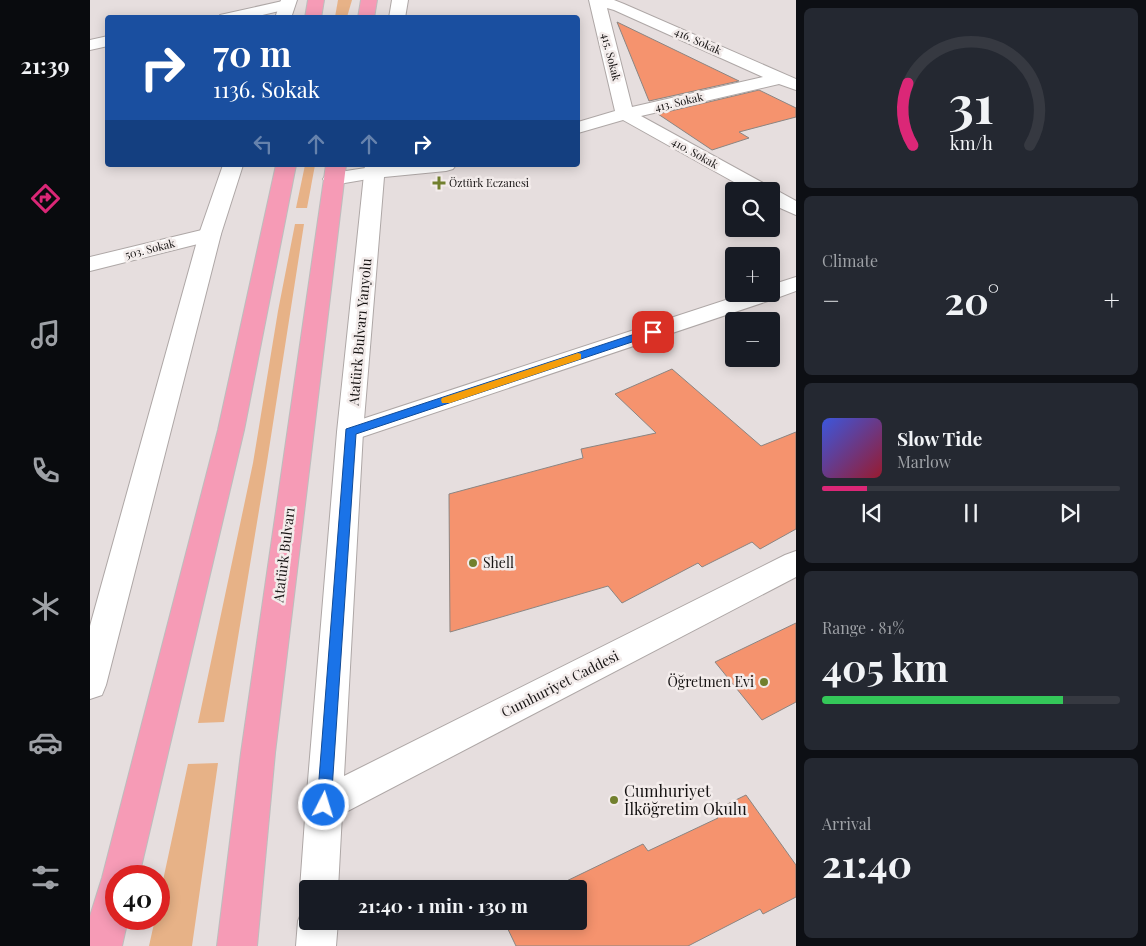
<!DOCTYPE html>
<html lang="en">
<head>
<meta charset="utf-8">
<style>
  :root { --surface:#171b24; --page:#242831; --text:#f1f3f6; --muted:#9ea1a6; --line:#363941; --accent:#db2777 }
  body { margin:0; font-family:"Playfair Display",serif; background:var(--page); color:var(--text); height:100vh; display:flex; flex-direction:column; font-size:19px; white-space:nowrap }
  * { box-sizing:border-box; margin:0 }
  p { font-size:16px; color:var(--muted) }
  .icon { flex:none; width:28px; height:28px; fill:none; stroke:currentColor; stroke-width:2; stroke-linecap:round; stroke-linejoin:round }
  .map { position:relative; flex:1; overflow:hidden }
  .details { display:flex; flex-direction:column; gap:8px; padding:8px; background:#0d0f14; width:350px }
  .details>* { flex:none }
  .guide { position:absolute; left:15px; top:15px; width:475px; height:152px; border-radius:5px; box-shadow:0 2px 12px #0003; background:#1a4fa0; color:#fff; overflow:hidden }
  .buttons { position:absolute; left:635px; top:182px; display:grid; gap:10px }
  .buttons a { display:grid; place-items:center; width:55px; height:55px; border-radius:5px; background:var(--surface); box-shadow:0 2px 12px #0003; font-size:25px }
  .speed { position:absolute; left:15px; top:865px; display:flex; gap:10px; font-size:25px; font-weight:700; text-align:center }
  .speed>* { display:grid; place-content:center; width:65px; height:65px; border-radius:50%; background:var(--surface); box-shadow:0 2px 12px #0003; line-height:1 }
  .speed .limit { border:8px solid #d22; background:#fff; color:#111 }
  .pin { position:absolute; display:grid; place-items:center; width:42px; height:42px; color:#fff; margin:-21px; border-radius:10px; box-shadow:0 2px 8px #0006 }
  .me { position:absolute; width:55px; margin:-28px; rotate:5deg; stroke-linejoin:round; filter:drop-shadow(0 0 4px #0008) }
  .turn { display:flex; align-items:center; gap:18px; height:105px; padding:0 25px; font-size:22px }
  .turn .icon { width:65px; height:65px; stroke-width:2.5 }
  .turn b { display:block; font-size:35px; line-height:42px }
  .lanes { display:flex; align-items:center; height:48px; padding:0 25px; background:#0003; justify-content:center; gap:25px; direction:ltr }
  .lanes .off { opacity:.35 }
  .big { font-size:38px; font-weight:700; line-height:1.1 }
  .details .widget { flex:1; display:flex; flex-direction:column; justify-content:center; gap:8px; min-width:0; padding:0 18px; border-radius:8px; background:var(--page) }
  .details .dial { align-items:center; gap:0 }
  .dial svg { height:130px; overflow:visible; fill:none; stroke:var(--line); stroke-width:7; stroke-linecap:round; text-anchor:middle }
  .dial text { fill:var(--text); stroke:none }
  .song { display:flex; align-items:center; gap:15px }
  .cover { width:60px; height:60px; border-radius:8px; background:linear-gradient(135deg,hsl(230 70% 55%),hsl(350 70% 35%)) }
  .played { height:5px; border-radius:2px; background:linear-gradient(90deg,var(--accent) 15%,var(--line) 15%) }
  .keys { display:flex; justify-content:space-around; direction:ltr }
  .heat { display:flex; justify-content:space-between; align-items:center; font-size:28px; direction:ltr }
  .charge { height:8px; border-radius:4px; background:linear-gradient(90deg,#34c759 81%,var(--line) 0) }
  .trip { position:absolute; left:209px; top:880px; width:288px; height:50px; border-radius:5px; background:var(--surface); box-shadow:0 2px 12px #0003; font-weight:700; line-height:50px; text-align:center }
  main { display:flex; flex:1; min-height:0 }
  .dock { display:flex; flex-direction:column; width:90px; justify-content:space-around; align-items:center; background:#090b0e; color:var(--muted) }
  .dock .icon { width:35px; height:35px }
  .dock .on { color:var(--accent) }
  .dock b { font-size:22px; color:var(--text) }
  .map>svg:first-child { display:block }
  .green { fill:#e7b287 }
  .building { fill:#f5936e; stroke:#8b8582 }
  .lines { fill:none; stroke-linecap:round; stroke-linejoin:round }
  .minor-casing { stroke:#aea7a6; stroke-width:2 }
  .tertiary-casing { stroke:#aea7a6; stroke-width:2 }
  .trunk-casing { stroke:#bdbdbd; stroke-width:2 }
  .minor { fill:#fff; fill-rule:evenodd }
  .tertiary { fill:#fff; fill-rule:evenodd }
  .trunk { fill:#f69bb6; fill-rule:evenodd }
  .route { fill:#1a73e8; stroke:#114b97 }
  .slow { fill:#f59e0b }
  .poi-dot { fill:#72802e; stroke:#f3eceb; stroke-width:2 }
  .labels { text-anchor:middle; stroke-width:5; stroke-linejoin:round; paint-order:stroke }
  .far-street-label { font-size:11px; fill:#151212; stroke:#f3eceb }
  .far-poi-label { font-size:11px; fill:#151212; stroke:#f3eceb; text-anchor:start }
  .street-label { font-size:14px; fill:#151212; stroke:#f3eceb }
  .poi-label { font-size:14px; fill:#151212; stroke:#f3eceb; text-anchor:start }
  .near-poi-label { font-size:16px; fill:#151212; stroke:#f3eceb; text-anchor:start }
</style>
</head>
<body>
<main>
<nav class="dock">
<b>21:39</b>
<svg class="icon on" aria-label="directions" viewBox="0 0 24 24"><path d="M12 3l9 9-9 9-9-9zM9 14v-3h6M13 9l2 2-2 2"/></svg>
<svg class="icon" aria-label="music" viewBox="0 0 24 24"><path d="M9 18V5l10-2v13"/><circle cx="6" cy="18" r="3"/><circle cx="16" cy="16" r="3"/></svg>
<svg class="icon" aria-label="phone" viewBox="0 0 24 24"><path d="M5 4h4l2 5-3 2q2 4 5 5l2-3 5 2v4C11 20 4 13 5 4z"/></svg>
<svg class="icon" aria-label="climate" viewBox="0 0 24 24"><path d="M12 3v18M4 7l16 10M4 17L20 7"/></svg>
<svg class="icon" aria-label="car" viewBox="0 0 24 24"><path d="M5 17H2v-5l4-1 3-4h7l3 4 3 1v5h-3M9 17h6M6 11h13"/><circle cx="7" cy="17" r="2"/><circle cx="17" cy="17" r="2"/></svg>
<svg class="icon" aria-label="filters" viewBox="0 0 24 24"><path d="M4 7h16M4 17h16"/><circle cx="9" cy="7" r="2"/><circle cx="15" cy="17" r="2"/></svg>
</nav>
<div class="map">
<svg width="706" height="946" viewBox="0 0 706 946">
  <rect width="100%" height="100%" fill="#e6dede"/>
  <!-- green -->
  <g class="green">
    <polygon points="248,0 262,0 257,17 245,17"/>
    <polygon points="215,165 225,165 217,208 206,208"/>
    <polygon points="205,224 214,224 177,462 134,722 108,723 163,463 188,311"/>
    <polygon points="128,763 102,946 59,946 65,919 69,919 69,899 98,764"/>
  </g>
  <!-- building -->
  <g class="building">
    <polygon points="527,22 649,81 559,101"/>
    <polygon points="669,90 706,108 706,117 649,132 659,138 622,150 568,114"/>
    <polygon points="582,369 671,446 706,432 706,529 670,549 662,542 612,567 608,563 532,603 518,586 360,632 359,494 493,458 491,449 566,433 525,394"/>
    <polygon points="706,623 706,702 672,720 625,662"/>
    <polygon points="656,795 706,865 706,897 673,914 670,909 598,946 426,946 414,921 488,921 488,889 460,889 553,844 558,851 628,818 623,811"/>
  </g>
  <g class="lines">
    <!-- minor casing -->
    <g class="minor-casing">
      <g id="minor">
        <polygon points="197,0 202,2 205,5 202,8 160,18 128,18 130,15"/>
        <path d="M499,0h25l10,4 172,75v11l-17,-6 -138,32 155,85v14l-25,-11v-13h-21l-127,-71 -45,13v-11l37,-11zM517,8l7,2 149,67 -131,30z"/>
        <polygon points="18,36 18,46 0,50 0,40"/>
        <polygon points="295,165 366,165 363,169 356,171 284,178 243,185 236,183 233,179 236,175 243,173"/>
        <polygon points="120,228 128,229 131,234 128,239 0,271 0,257"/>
        <polygon points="706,277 706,291 684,299 269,438 260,441 251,438 247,432 251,426 654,294 681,294 681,285"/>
      </g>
    </g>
    <!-- tertiary casing -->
    <g class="tertiary-casing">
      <g id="tertiary">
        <polygon points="191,0 207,0 201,18 185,18"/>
        <polygon points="302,0 318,0 315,18 299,18"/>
        <polygon points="133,165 153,165 131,234 16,685 12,695 0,699 0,626 109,234"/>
        <polygon points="275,165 295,165 273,432 254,776 695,555 706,551 706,577 252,814 248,889 218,889 218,903 210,889 216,805 247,432"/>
        <polygon points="218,906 218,921 248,921 246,946 206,946 208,921 214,907"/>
      </g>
    </g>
    <!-- trunk casing -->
    <g class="trunk-casing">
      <g id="trunk">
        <polygon points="218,0 234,0 231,18 215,18"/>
        <polygon points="271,0 287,0 284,18 268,18"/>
        <polygon points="186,165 206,165 154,430 49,876 26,876 26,919 38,919 32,946 0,946 0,916 12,878 128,430"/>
        <polygon points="236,165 256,165 185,753 167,946 127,946 151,753"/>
      </g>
    </g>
    <!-- minor -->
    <use href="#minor" class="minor"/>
    <!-- tertiary -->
    <use href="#tertiary" class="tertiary"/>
    <!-- trunk -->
    <use href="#trunk" class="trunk"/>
  </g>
  <!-- route -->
  <polygon class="route" points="563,328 568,332 566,334 266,434 241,805 239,810 234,812 229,810 227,805 256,429"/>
  <!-- slow -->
  <polygon class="slow" points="488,353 491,354 491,359 360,403 352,403 351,400 352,398"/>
  <!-- markers -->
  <g class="poi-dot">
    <path d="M346.5 175.5h5v5h5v5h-5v5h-5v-5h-5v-5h5z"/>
    <circle cx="383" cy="563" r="5"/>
    <circle cx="674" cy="682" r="5"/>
    <circle cx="524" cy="800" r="5"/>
  </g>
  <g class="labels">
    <!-- far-street labels -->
    <g class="far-street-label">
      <text transform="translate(608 41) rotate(24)" y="4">416. Sokak</text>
      <text transform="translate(521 57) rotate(76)" y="4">415. Sokak</text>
      <text transform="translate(589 102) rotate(-13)" y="4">413. Sokak</text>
      <text transform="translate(605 153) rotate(29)" y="4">410. Sokak</text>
      <text transform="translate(60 249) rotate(-14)" y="4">503. Sokak</text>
    </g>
    <!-- far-poi labels -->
    <g class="far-poi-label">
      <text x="359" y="187">Öztürk Eczanesi</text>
    </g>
    <!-- street labels -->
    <g class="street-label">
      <text transform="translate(270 332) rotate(-85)" y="5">Atatürk Bulvarı Yanyolu</text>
      <text transform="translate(194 555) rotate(-83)" y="5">Atatürk Bulvarı</text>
      <text transform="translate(470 684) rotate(-27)" y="5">Cumhuriyet Caddesi</text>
    </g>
    <!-- poi labels -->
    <g class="poi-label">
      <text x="393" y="568">Shell</text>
      <text x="664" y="687" text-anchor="end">Öğretmen Evi</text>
    </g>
    <!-- near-poi labels -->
    <g class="near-poi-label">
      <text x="534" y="797">Cumhuriyet<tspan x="534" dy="18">İlköğretim Okulu</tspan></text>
    </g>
  </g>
</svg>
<div class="buttons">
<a><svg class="icon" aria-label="search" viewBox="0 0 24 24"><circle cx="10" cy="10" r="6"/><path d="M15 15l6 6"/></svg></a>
<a>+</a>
<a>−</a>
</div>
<div class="speed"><div class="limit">40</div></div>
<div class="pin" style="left:563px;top:332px;background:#d93025"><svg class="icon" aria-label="arrive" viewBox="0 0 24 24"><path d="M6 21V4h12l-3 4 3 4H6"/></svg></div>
<svg class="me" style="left:234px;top:805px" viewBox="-20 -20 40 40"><circle r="17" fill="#1a73e8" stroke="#fff" stroke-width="3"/><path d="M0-11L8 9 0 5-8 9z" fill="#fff"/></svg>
<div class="trip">21:40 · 1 min · 130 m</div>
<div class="guide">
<div class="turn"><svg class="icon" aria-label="right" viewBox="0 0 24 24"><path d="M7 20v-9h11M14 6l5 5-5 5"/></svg><div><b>70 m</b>1136. Sokak</div></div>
<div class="lanes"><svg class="icon off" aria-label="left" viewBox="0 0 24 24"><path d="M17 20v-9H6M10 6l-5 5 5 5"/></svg><svg class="icon off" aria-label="ahead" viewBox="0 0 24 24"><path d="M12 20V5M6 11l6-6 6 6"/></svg><svg class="icon off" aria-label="ahead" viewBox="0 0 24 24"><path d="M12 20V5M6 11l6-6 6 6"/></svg><svg class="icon" aria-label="right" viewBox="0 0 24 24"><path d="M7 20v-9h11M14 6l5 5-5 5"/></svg></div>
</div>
</div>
<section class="details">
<div class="widget dial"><svg viewBox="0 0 100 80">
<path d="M14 69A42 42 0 1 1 86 69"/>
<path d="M14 69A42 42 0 0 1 11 31" stroke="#db2777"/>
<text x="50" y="56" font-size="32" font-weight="700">31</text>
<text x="50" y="72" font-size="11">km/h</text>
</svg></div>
<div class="widget"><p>Climate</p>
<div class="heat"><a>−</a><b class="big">20°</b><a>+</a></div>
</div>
<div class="widget">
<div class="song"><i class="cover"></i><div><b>Slow Tide</b><p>Marlow</p></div></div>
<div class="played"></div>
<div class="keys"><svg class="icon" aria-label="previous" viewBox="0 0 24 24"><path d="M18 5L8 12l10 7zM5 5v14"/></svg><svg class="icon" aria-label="pause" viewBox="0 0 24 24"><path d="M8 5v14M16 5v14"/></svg><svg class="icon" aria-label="next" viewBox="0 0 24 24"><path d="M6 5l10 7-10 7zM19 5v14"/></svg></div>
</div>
<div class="widget"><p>Range · 81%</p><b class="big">405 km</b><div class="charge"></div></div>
<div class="widget"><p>Arrival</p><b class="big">21:40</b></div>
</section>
</main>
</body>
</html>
